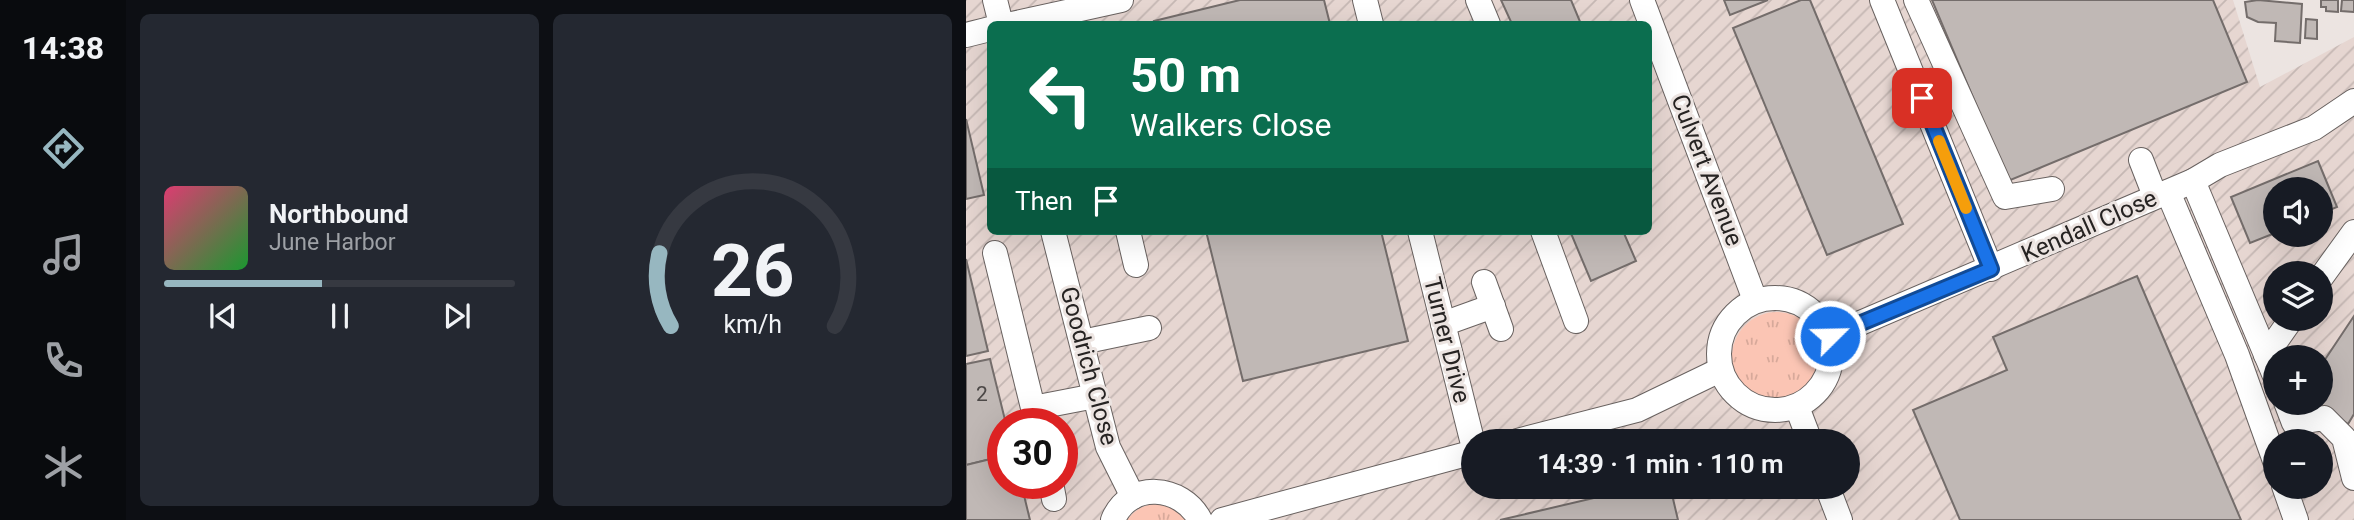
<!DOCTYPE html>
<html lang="en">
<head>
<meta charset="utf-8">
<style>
  :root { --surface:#171b24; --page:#242831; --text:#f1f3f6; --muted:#9ea1a6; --line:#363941; --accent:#97b7c0 }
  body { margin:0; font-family:Roboto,sans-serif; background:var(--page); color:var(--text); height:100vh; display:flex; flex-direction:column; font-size:26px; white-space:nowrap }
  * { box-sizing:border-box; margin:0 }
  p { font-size:23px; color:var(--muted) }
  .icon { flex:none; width:38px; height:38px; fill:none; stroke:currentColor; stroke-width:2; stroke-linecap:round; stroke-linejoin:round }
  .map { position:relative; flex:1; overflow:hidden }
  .sheet { display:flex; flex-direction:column; gap:14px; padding:14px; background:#0d0f14; width:840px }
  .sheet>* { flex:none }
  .top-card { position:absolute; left:21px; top:21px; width:665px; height:214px; border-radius:10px; box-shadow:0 7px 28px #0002; background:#0b6e4f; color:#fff; overflow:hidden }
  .controls { position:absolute; left:1297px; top:177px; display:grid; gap:14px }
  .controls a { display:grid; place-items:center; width:70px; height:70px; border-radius:50%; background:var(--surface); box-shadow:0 7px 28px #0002; font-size:35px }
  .speed { position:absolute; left:21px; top:408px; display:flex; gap:14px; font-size:35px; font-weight:700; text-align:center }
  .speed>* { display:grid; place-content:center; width:91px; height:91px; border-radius:50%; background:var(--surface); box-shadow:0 7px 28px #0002; line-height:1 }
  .speed .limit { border:10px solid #d22; background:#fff; color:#111 }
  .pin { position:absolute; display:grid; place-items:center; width:60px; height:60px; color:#fff; margin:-30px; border-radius:14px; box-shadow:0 4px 10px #0006 }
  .me { position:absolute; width:77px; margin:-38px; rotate:67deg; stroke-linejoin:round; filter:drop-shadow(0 0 5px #0008) }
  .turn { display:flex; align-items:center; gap:24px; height:147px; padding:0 28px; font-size:32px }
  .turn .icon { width:91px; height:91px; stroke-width:2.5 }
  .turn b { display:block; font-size:49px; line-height:60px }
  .then { display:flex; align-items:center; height:66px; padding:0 28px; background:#0003; gap:14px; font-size:26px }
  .sheet .card { flex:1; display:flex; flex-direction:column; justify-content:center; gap:10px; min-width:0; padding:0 24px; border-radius:10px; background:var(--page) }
  .sheet .dial { align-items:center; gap:0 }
  .dial svg { height:182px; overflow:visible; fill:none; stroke:var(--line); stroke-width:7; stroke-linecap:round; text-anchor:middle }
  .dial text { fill:var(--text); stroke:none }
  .song { display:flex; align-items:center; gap:21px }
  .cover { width:84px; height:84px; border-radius:10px; background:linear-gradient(135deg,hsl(340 70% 55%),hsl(130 70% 35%)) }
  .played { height:7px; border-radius:4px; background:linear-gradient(90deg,var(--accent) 45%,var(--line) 45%) }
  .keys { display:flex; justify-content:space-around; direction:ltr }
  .sheet .tiles { flex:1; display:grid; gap:14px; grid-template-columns:repeat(2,1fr) }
  .trip { position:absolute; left:495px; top:429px; width:399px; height:70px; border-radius:35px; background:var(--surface); box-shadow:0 7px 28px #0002; font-weight:600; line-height:70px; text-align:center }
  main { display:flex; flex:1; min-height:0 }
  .menu { display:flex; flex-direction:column; width:126px; justify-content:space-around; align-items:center; background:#090b0e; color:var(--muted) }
  .menu .icon { width:49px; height:49px }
  .menu .active { color:var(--accent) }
  .menu b { font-size:32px; color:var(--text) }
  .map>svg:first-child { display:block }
  .industrial { fill:url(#industrial-furrows); fill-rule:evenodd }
  .grass { fill:url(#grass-tufts) }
  .building { fill:#c0b8b5; stroke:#746d6b; stroke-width:2 }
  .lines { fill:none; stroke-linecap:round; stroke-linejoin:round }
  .minor-casing { stroke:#696260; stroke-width:26 }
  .minor { stroke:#fff; stroke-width:24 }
  .route-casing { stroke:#114b97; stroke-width:18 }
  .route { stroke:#1a73e8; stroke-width:12 }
  .slow { stroke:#f59e0b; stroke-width:12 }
  .labels { text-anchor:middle; stroke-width:6; stroke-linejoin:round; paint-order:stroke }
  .number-label { font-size:21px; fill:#4c4847 }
  .street-label { font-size:24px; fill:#262322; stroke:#ece4e1 }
</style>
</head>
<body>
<main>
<nav class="menu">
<b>14:38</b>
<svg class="icon active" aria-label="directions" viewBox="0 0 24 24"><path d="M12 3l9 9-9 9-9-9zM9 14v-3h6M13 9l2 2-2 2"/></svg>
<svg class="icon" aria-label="music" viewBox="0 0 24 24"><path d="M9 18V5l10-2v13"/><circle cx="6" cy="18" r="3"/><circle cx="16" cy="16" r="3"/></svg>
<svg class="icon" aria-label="phone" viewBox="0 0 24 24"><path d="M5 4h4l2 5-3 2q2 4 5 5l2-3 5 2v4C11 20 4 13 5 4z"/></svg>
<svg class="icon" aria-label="climate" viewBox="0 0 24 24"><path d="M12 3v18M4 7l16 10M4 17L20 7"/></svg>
</nav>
<section class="sheet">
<div class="tiles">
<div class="card">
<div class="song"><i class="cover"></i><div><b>Northbound</b><p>June Harbor</p></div></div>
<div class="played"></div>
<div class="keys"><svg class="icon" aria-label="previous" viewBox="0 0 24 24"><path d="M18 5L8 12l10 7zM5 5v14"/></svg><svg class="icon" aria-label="pause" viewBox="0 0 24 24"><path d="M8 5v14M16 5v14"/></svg><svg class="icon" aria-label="next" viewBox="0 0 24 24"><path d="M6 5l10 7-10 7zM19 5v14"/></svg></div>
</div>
<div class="card dial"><svg viewBox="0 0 100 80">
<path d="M14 69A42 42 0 1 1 86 69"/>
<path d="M14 69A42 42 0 0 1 9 37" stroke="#97b7c0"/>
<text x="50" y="56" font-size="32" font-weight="700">26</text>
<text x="50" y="72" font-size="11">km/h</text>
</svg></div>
</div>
</section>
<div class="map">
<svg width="1388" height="520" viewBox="0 0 1388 520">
  <defs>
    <pattern id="industrial-furrows" width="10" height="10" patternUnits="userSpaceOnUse" patternTransform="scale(1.75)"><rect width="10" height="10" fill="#e6d6d1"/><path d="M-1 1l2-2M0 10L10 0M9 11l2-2" fill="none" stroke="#c5b7b3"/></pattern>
    <pattern id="grass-tufts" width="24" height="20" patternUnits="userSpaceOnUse" patternTransform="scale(1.75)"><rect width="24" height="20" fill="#fbc5b4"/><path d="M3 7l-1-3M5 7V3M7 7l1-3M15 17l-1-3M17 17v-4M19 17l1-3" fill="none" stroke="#d7a99a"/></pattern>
  </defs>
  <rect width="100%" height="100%" fill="#ece4e1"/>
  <!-- industrial -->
  <path class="industrial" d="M0,0h1267l27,87 94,-50v483h-1388zM24,24h658v207h-658zM1309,189h45v45h-45zM1309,273h45v45h-45zM1309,357h45v45h-45zM37,424h59v59h-59zM508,441h374v45h-374zM1309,441h45v45h-45z"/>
  <!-- grass -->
  <g class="grass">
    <circle cx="811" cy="357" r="45"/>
    <path d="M197,503l14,6 11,11h-61c10,-13 20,-16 36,-17z"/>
  </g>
  <!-- building -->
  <g class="building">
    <polygon points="274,0 358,0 364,24 189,24 188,21"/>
    <polygon points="535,0 605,0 615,24 546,24"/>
    <polygon points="758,0 802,0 764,15"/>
    <polygon points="835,0 844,0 937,224 861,255 767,28"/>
    <polygon points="966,0 1247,0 1281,82 1042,181"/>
    <polygon points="1292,0 1336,4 1334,43 1309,41 1310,23 1292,22 1281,17 1279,2"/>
    <polygon points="1355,0 1372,0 1372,12 1360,11 1360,7 1355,7"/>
    <polygon points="1376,0 1388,0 1388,12 1375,11"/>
    <polygon points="1340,19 1351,20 1351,39 1339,38"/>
    <polygon points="0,119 18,195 0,199"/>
    <polygon points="1352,161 1371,207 1354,214 1354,189 1309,189 1309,233 1284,243 1265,197"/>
    <polygon points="240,231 415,231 442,341 277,381"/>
    <polygon points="604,231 657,231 670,261 625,281"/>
    <polygon points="0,259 22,351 0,356"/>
    <polygon points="1171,276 1275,520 994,520 947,410 1041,370 1027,337"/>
    <polygon points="1388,316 1388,414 1382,424 1349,402 1354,402 1354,367"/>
    <polygon points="24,359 40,424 37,424 37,456 0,465 0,364"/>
    <polygon points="37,456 37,483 55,483 64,520 0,520 0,465"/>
    <polygon points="679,486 704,486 712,520 534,520"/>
  </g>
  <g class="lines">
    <!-- minor casing -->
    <g class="minor-casing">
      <g id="minor">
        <polyline points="29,0 35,24"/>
        <polyline points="399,0 405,24"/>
        <polyline points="512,0 522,24"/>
        <polyline points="676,0 789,300"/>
        <polyline points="916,0 1025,269"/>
        <polyline points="950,0 1039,197 1086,189"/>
        <polyline points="46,24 155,0"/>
        <polyline points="0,35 24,29"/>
        <polyline points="1175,160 1189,196"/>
        <polyline points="1227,181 1309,376"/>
        <polyline points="1202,192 1271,355 1309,461"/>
        <polyline points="87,231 142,447 167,497"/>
        <polyline points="162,231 170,265"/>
        <polyline points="454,231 508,448"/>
        <polyline points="577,231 610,321"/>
        <polyline points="29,253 67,408 129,396"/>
        <polyline points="1354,279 1388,232"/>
        <polyline points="518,282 535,329"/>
        <circle cx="809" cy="354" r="56"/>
        <polyline points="477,324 527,306"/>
        <polyline points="864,336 1227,181 1254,165 1348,128 1388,101"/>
        <polyline points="116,342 183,328"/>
        <polyline points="1300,355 1326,318"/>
        <polyline points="1320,402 1328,423 1358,418 1378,438 1388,478"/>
        <polyline points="831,407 844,441"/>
        <polyline points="551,441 671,410 754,370"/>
        <polyline points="85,483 88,499"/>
        <polyline points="861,486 874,520"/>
        <polyline points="1318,486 1330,520"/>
        <path d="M147,520c16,-40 69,-35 87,0"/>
        <polyline points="256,520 508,452"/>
      </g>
    </g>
    <!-- minor -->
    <use href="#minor" class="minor"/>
  </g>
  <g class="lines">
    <!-- route casing -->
    <g class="route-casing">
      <polyline id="route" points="864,336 1025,269 956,98"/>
    </g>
    <!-- route -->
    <use href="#route" class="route"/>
    <!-- slow -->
    <polyline class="slow" points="973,141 1000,208"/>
  </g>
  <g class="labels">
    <!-- number labels -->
    <g class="number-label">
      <text x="16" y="401">2</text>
    </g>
    <!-- street labels -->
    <g class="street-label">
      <text transform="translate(741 170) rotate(69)" y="8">Culvert Avenue</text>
      <text transform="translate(1123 226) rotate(-24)" y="8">Kendall Close</text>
      <text transform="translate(481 340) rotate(76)" y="8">Turner Drive</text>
      <text transform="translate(123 366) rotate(75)" y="8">Goodrich Close</text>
    </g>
  </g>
</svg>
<div class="controls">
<a><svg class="icon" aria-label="sound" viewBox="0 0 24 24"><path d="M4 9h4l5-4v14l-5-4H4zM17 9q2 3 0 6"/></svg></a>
<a><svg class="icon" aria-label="layers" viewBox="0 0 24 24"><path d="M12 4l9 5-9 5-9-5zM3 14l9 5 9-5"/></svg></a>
<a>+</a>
<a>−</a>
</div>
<div class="speed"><div class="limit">30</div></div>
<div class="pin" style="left:956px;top:98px;background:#d93025"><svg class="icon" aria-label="arrive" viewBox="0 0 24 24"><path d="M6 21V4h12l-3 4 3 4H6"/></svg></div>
<svg class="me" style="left:864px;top:336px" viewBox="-20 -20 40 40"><circle r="17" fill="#1a73e8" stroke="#fff" stroke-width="3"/><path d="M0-11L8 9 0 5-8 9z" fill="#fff"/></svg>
<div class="trip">14:39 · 1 min · 110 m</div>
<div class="top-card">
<div class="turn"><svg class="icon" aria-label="left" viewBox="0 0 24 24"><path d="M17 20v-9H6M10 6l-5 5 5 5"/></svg><div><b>50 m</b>Walkers Close</div></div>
<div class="then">Then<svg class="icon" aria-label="arrive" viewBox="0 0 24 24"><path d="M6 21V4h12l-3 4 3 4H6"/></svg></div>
</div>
</div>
</main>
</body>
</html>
